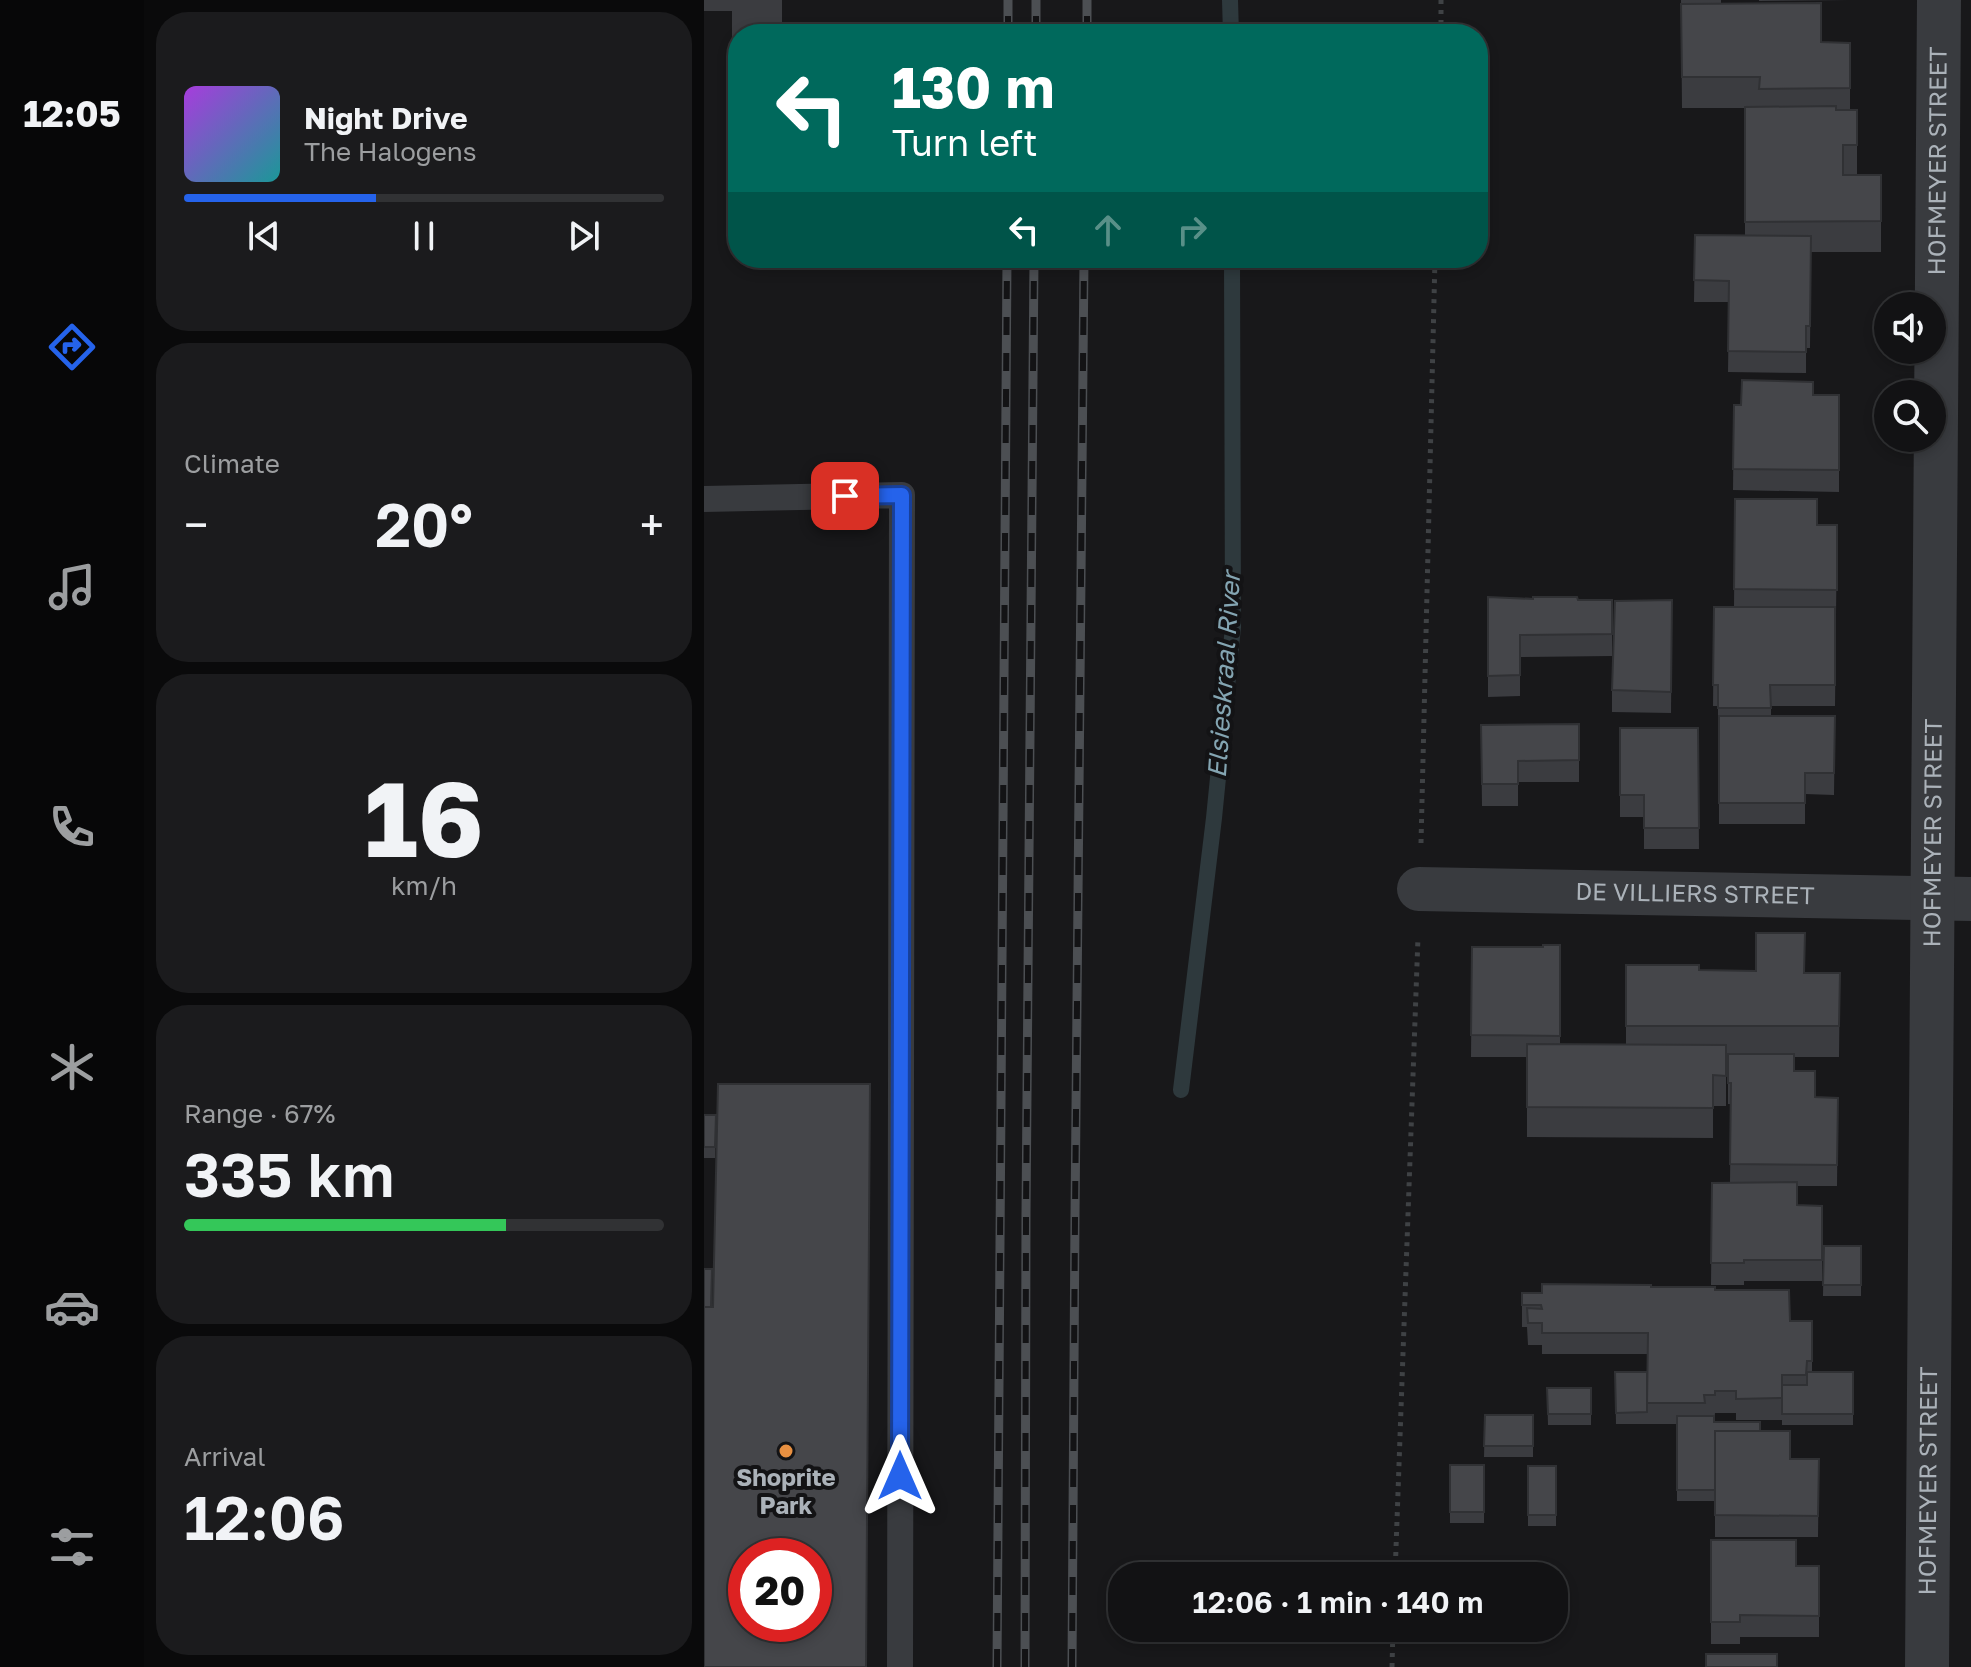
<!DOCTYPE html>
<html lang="en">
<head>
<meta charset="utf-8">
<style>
  :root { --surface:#121214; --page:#1b1b1d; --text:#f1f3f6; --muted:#9c9ea0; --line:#313234; --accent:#2563eb }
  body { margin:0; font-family:"Golos Text",sans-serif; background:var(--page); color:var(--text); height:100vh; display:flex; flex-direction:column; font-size:30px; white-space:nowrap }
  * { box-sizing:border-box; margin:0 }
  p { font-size:26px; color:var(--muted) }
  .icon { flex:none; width:44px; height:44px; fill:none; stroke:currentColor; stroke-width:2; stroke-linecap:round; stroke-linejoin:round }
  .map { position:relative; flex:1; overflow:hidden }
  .drawer { display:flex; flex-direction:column; gap:12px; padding:12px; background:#0a0a0b; width:560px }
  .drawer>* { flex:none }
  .banner { position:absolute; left:24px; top:24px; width:760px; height:244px; border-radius:32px; box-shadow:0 4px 12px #0003,0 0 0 2px var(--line); background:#00695c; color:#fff; overflow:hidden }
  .controls { position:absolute; left:1170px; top:292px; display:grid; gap:16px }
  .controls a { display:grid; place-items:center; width:72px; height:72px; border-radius:50%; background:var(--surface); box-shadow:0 4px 12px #0003,0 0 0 2px var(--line); font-size:40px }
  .speed { position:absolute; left:24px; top:1538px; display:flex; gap:16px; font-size:40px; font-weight:700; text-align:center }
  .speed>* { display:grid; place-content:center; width:104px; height:104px; border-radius:50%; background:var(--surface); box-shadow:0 4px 12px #0003,0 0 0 2px var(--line); line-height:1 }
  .speed .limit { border:12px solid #d22; background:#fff; color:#111 }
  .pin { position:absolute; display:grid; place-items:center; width:68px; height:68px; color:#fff; margin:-34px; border-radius:16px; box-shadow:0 4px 12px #0006 }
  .me { position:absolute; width:88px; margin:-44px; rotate:0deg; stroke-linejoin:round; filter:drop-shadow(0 0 6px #0008) }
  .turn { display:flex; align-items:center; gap:28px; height:168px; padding:0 32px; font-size:36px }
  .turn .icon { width:104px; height:104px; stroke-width:2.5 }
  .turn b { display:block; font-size:56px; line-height:68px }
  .lanes { display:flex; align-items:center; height:76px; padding:0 32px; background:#0003; justify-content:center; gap:40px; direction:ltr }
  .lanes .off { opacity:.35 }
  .big { font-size:60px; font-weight:600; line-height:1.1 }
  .drawer .widget { flex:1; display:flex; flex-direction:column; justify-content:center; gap:12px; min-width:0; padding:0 28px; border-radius:32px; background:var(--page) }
  .drawer .dial { align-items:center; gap:0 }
  .dial b { font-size:104px; line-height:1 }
  .song { display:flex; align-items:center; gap:24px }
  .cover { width:96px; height:96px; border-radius:12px; background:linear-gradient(135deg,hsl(280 70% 55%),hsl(180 70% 35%)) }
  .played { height:8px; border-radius:4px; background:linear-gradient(90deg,var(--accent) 40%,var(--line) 40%) }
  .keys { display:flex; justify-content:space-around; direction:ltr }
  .heat { display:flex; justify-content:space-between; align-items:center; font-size:44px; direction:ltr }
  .charge { height:12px; border-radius:6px; background:linear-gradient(90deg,#34c759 67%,var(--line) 0) }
  .trip { position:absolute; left:404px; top:1562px; width:460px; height:80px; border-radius:32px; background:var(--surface); box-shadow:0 4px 12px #0003,0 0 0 2px var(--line); font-weight:600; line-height:80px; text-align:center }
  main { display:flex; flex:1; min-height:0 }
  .menu { display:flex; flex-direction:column; width:144px; justify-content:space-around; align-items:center; background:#070708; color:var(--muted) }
  .menu .icon { width:56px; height:56px }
  .menu .selected { color:var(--accent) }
  .menu b { font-size:36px; color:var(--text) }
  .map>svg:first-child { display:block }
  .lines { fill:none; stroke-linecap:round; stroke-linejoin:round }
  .stream { stroke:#2e393d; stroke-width:16 }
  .path { stroke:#3f4245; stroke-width:5; stroke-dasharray:4 6; stroke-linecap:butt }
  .service { stroke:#393b3f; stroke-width:26 }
  .minor { stroke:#393b3f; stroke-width:44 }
  .rail-casing { stroke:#4c4f53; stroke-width:9 }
  .rail { stroke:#131315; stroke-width:6; stroke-dasharray:18; stroke-linecap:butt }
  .wall { fill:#3b3c40 }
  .building { fill:#45464a; stroke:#303134; stroke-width:2; fill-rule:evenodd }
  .route-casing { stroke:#184099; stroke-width:20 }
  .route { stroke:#2563eb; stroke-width:14 }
  .poi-dot { fill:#e89041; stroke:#131315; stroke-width:3 }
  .labels { text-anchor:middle; stroke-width:8; stroke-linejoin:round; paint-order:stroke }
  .street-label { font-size:24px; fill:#abb2b9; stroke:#131315 }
  .poi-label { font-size:24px; font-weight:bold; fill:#abb2b9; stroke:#131315 }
  .water-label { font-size:26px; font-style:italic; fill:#84a5b2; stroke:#131315 }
</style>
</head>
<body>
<main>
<nav class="menu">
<b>12:05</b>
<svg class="icon selected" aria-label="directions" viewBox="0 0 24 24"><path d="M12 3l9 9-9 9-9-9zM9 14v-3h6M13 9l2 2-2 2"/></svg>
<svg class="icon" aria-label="music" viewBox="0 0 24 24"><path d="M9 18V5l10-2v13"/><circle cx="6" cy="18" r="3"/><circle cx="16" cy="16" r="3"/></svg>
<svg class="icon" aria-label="phone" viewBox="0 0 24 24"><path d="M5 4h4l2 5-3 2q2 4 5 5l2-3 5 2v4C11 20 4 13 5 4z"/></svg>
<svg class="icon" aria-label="climate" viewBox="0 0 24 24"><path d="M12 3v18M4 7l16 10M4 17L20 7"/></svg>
<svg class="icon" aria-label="car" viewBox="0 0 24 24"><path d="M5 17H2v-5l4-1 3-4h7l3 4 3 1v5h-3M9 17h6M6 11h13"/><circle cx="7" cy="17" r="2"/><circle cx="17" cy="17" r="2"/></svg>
<svg class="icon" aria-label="filters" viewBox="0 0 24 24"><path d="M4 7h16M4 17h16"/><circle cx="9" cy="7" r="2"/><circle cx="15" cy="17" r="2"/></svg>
</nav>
<section class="drawer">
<div class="widget">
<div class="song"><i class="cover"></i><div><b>Night Drive</b><p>The Halogens</p></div></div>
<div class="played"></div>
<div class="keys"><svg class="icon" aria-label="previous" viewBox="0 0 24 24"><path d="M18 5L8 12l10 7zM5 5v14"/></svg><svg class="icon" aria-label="pause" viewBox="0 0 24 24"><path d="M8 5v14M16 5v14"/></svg><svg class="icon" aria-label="next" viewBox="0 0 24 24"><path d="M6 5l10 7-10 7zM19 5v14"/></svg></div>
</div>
<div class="widget"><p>Climate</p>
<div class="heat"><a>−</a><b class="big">20°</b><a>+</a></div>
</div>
<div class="widget dial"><b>16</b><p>km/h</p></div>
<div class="widget"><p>Range · 67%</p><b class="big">335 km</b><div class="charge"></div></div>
<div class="widget"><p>Arrival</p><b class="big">12:06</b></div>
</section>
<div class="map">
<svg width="1267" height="1667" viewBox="0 0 1267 1667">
  <rect width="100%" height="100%" fill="#18181a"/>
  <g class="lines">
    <!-- stream -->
    <g class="stream">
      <polyline points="526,0 527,34"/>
      <polyline points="477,1090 510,818 529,627 528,258"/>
    </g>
    <!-- path -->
    <g class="path">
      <polyline points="737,34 737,0"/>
      <polyline points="717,843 731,258"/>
      <polyline points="691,1576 714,937"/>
      <polyline points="688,1667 689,1628"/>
    </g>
    <!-- service -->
    <polyline class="service" points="0,499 198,495 196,1667"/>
    <!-- minor -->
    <g class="minor">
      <path id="s1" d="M715,889l552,10"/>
      <path id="s2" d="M1223,1667l12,-1667"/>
    </g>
    <!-- rail casing -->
    <g class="rail-casing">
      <g id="rail">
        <polyline points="304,34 304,0"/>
        <polyline points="332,34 332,0"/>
        <polyline points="383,34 383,0"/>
        <polyline points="293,1667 303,258"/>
        <polyline points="321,1667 322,1214 330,258"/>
        <polyline points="368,1667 371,1216 380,258"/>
      </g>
    </g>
    <!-- rail -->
    <use href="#rail" class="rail"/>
  </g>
  <!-- wall -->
  <g class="wall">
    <polygon points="0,0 78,0 78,32 34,34 34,39 28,39 28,11 0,11"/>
    <polygon points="977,0 1017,0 1017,4 1117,42 1146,43 1146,110 1153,110 1153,175 1177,175 1177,252 1107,252 1106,348 1102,348 1102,373 1024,372 1025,302 990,302 991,235 1041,235 1041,108 978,108"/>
    <polygon points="1055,0 1145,0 1055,1"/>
    <polygon points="1135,395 1135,492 1029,490 1030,405"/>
    <polygon points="1031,499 1113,525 1133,525 1131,706 1067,706 1067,716 1131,716 1130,795 1101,794 1101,824 1015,824 1015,730 1014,730 1014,706 1009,706 1010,607 1030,607"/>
    <polygon points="784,597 908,600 908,656 816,657 816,696 784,697"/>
    <polygon points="968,600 967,713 908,712 908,690"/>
    <polygon points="875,724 875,782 814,782 814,806 778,806 777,725"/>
    <polygon points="916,728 994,728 995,849 940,849 940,817 916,817"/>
    <polygon points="856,945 856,1044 922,1044 922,965 995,970 1136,973 1135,1057 1090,1057 1090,1071 1111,1097 1134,1098 1133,1186 1093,1186 1093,1205 1118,1206 1118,1281 1040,1281 1040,1285 1007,1285 1008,1183 1026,1182 1027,1104 1024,1104 1024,1057 1022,1057 1022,1106 1009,1106 1009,1138 823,1137 823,1057 767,1057 768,947 839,947"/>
    <polygon points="0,1115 12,1115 11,1158 0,1158"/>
    <polygon points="1120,1246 1157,1246 1157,1296 1119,1296"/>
    <polygon points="947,1287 1011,1290 1086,1321 1108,1321 1108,1372 1149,1372 1149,1425 1078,1425 1078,1420 1032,1420 1032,1413 1011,1413 1010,1422 1056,1431 1086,1459 1115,1459 1114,1537 1011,1537 1011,1501 973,1501 973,1424 943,1424 943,1354 838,1354 838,1345 824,1345 823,1327 818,1327 818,1293"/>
    <polygon points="911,1372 943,1372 943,1424 912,1424"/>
    <polygon points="843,1388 887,1388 887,1425 844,1425"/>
    <polygon points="781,1415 829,1415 829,1457 780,1457"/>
    <rect x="746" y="1465" width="34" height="58"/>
    <rect x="824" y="1466" width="28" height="60"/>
    <polygon points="1007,1540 1092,1566 1115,1566 1115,1637 1036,1637 1036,1644 1007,1644"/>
  </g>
  <!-- building -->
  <g class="building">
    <polygon points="1117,3 1117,42 1146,43 1146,88 1055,89 1056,77 978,77 977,4"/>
    <polygon points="1132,106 1132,110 1153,110 1153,145 1139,145 1139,175 1177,175 1177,221 1041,222 1041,107"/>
    <polygon points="991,235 1107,236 1106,326 1102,326 1102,352 1024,351 1025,281 990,280"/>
    <polygon points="1038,380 1109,382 1109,395 1135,395 1135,470 1029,469 1030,405 1037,405"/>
    <polygon points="1031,499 1113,499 1113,525 1133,525 1133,590 1030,589"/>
    <polygon points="784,597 829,599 829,597 873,597 874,600 908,600 908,634 816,635 816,675 784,676"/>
    <polygon points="968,600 967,692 908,690 911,601"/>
    <polygon points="1010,607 1131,607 1131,685 1066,685 1067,708 1014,708 1014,685 1009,685"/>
    <polygon points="1015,716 1131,716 1130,773 1101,773 1101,803 1015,803"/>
    <polygon points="875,724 875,760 814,761 814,784 778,784 777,725"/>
    <polygon points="916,728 994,728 995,828 940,828 940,795 916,795"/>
    <polygon points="1052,933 1101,933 1100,973 1136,973 1135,1026 922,1026 922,965 995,965 995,970 1052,971"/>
    <polygon points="839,945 856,945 856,1036 767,1035 768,947 839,947"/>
    <polygon points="823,1044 1022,1045 1022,1076 1009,1075 1009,1108 823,1107"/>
    <polygon points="1024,1054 1090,1054 1090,1071 1111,1071 1111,1097 1134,1098 1133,1165 1026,1164 1027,1083 1024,1083"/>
    <path d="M14,1084h152l-4,583h-162v-360h9zM42,1556h68v68h-68z"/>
    <polygon points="0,1115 12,1115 11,1147 0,1147"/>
    <polygon points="1093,1182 1093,1205 1118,1206 1118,1260 1040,1260 1040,1263 1007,1263 1008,1183"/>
    <polygon points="1120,1246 1157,1246 1157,1285 1119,1285"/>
    <polygon points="0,1269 8,1269 7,1307 0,1307"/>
    <polygon points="838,1284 947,1285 947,1287 1011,1287 1011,1290 1085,1290 1086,1321 1108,1321 1108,1361 1103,1361 1102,1375 1078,1375 1078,1398 1032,1399 1032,1391 1011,1391 1011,1395 1000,1395 1001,1403 943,1403 944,1333 838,1333 838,1323 824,1323 823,1308 838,1309 837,1305 818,1305 818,1293 838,1293"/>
    <polygon points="911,1372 943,1372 943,1412 912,1413"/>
    <polygon points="1103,1372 1149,1372 1149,1414 1078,1414 1078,1385 1103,1385"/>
    <polygon points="843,1388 887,1388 887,1414 844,1414"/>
    <polygon points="781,1415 829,1415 829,1446 780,1446"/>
    <polygon points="973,1416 1010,1416 1010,1422 1056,1422 1056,1431 1011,1431 1011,1490 973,1490"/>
    <polygon points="1011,1431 1086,1431 1086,1459 1115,1459 1114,1516 1011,1515"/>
    <rect x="746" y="1465" width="34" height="47"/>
    <rect x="824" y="1466" width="28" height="49"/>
    <polygon points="1007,1540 1092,1540 1092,1566 1115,1566 1115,1616 1036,1615 1036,1622 1007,1622"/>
    <rect x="1002" y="1654" width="71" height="13"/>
  </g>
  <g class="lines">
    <!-- route casing -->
    <g class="route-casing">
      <polyline id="route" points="141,496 198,495 196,1476"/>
    </g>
    <!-- route -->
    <use href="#route" class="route"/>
  </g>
  <!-- markers -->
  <circle class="poi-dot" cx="82" cy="1451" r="8"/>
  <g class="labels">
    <!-- street labels -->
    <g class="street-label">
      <text dy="8" stroke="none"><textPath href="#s2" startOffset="1506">HOFMEYER STREET</textPath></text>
      <text dy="8" stroke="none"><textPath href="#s2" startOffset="834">HOFMEYER STREET</textPath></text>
      <text dy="8" stroke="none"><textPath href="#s1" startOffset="276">DE VILLIERS STREET</textPath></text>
      <text dy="8" stroke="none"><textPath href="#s2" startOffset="186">HOFMEYER STREET</textPath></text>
    </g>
    <!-- poi labels -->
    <g class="poi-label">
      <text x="82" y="1486">Shoprite<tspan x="82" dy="28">Park</tspan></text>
    </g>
    <!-- water labels -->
    <g class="water-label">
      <text transform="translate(520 675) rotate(-86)" y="9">Elsieskraal River</text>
    </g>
  </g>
</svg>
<div class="controls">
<a><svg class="icon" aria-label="sound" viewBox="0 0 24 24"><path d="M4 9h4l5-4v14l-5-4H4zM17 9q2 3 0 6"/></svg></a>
<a><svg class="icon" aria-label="search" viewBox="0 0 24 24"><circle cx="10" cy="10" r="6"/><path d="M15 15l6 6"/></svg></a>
</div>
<div class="speed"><div class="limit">20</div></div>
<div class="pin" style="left:141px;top:496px;background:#d93025"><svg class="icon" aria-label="arrive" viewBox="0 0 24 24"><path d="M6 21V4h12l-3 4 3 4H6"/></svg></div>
<svg class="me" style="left:196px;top:1476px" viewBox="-20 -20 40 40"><path d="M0-17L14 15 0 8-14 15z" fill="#2563eb" stroke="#fff" stroke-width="4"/></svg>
<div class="trip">12:06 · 1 min · 140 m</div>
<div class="banner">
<div class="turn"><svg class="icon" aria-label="left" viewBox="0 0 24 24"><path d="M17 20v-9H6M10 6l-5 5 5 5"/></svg><div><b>130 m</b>Turn left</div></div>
<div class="lanes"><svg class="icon" aria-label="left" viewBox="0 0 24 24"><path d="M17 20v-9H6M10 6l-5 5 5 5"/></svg><svg class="icon off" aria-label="ahead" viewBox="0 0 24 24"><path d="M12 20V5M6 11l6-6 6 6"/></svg><svg class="icon off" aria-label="right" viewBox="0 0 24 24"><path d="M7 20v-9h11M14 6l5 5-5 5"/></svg></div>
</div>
</div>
</main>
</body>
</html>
